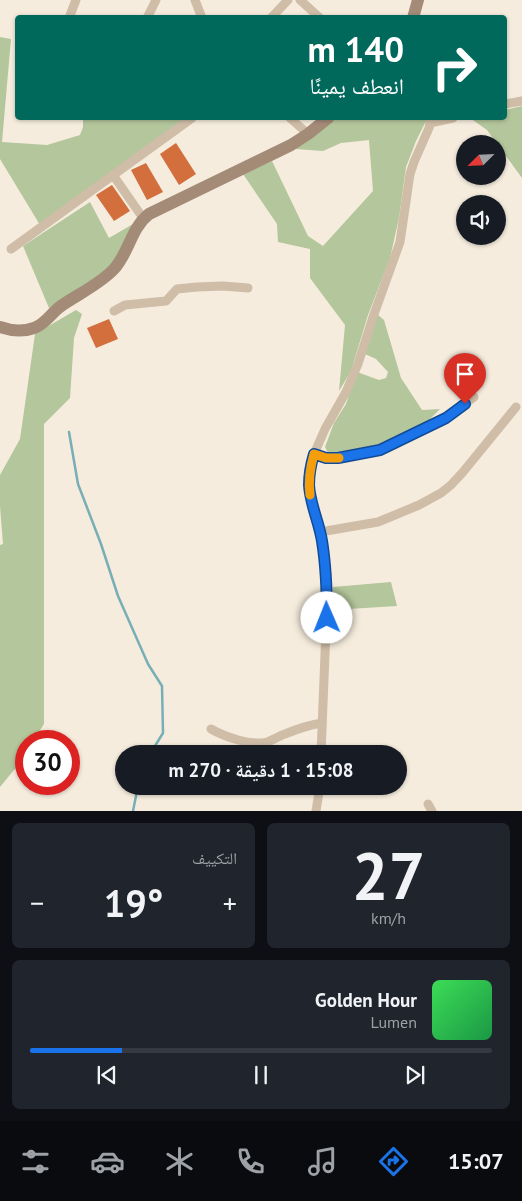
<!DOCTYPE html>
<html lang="ar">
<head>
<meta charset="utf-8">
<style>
  :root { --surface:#171b24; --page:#20242c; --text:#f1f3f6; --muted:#9ea1a6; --line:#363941; --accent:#1a73e8 }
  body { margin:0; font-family:"PT Sans","Noto Naskh Arabic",sans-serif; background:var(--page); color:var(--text); direction:rtl; height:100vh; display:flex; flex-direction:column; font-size:19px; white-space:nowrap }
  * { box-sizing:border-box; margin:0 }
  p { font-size:16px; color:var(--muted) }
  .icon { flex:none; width:28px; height:28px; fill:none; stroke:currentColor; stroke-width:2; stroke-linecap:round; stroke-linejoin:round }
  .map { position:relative; height:811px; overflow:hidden; direction:ltr }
  .panel { display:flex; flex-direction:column; gap:12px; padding:12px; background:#0d0f14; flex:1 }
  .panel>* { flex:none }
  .banner { position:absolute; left:15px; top:15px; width:492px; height:105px; border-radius:5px; box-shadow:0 1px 4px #0004; direction:rtl; background:#00695c; color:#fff; overflow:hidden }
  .needle { width:32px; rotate:246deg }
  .fabs { position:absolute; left:456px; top:135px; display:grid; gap:10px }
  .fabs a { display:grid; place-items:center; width:50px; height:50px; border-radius:50%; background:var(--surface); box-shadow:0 1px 4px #0004; font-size:25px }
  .speed { position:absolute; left:15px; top:730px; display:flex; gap:10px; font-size:25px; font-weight:700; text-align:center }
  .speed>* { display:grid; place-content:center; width:65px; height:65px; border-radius:50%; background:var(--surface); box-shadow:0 1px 4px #0004; line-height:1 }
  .speed .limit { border:8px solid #d22; background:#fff; color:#111 }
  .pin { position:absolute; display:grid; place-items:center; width:42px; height:42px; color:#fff; margin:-51px -21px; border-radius:50% 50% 50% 0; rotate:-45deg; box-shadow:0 0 5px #0007 }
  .pin .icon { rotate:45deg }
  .me { position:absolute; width:55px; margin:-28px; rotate:359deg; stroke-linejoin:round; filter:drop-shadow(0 0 4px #0008) }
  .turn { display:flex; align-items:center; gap:18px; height:105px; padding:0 20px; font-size:22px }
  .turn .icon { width:65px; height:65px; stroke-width:2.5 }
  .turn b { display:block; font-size:35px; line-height:42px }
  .big { font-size:38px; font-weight:700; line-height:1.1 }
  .panel .tile { flex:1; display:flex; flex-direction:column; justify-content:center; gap:8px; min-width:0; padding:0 18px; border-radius:8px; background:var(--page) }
  .panel .dial { align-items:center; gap:0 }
  .dial b { font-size:65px; line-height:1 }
  .song { display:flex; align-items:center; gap:15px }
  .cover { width:60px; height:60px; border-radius:8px; background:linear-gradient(135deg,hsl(130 70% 55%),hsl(140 70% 35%)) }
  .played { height:5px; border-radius:2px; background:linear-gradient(90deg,var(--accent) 20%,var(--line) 20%) }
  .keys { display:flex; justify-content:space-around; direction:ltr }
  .heat { display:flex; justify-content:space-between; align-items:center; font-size:28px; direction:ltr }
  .panel .tiles { flex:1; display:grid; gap:12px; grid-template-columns:1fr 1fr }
  .tile:last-child { grid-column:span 2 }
  .trip { position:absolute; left:115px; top:745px; width:292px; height:50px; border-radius:25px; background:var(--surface); box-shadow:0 1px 4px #0004; font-weight:700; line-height:50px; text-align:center; direction:rtl }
  .menu { display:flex; height:80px; justify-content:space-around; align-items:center; background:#090b0e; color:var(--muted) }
  .menu .icon { width:35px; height:35px }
  .menu .on { color:var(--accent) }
  .menu b { font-size:22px; color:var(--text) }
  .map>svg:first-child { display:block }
  .green { fill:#b4c69b }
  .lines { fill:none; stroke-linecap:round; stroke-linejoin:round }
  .stream { stroke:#78aeb5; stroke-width:2.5 }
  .building { fill:#d36e3d }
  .street { stroke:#cfbda7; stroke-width:9 }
  .secondary { stroke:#a38b78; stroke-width:12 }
  .route-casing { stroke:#114b97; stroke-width:12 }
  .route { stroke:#1a73e8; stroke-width:9 }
  .slow { stroke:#f59e0b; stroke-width:9 }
</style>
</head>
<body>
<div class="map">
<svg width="522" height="811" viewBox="0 0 522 811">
  <rect width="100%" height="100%" fill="#f5ecdd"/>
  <!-- green -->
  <g class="green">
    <polygon points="0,37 11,39 2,142 47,145 80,135 83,127 83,118 186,118 40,225 0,159"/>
    <polygon points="522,106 522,178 487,130 470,118 505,118 505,110"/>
    <polygon points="332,118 426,118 426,121 416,141 406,167 399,218 390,258 368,315 351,371 339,391 345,325 310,278 310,249 278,242 277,224 243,174 272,161 308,236 323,246 373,191 369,140 341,143 323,151 295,149"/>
    <polygon points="90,202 109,238 133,224 122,250 109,269 49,308 23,246"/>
    <polygon points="76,310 82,314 74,338 70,398 44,424 44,724 33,741 26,741 26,753 18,765 0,787 0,545 3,544 0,506 0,475 20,439 35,334"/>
    <polygon points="378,315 384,320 401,378 422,410 440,409 428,421 379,445 354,451 328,453 325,447 334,423 346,404 357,372 379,380 386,378 388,372 376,359 365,354"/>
    <polygon points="391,582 397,606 332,610 333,587"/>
  </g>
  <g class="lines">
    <!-- stream -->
    <g class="stream">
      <polyline points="69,432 78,484 101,544 118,596 148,664 162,686 163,733 150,754"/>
      <polyline points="133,811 138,786"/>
    </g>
  </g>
  <!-- building -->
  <g class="building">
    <polygon points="176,143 196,174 179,185 160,154"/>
    <polygon points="146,163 163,192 147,200 131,170"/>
    <polygon points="112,185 130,211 114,221 96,195"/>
    <polygon points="109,319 118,339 96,348 87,328"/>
  </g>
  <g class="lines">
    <!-- street -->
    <g class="street">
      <polyline points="195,0 202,18"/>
      <polyline points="300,0 320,18"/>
      <polyline points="69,18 76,0"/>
      <polyline points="147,18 156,0"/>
      <polyline points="271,18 288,0"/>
      <polyline points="505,104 522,101"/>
      <polyline points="290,118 308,134"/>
      <polyline points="430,123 453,118"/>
      <polyline points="113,175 143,218"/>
      <polyline points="11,249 192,118"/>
      <polyline points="114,311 125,305 166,301 177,289 197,287 223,286 248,288"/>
      <polyline points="314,454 326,458 338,458 380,450 446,417 474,397"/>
      <polyline points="320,532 378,522 419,505 441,493 451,485 463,472 516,407"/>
      <path d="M211,729c14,8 40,17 56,13 6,-2 12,-6 18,-8 12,-5 24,-9 37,-11"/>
      <polyline points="321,754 327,604 325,562 320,532 313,507 309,486 310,471 314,454 325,429 346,392 358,364 373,317 400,242 410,174 414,162 429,128 431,118"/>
      <polyline points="428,804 432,811"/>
      <polyline points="316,811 320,786"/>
    </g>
    <!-- secondary -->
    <g class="secondary">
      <polyline points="413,18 418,0"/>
      <path d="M0,327c11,4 23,5 34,1 12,-4 17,-15 27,-22 17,-12 38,-21 53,-37 15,-16 17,-41 35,-55l142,-69 17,-11 20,-16"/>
    </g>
  </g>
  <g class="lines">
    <!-- route casing -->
    <g class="route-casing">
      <path id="route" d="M327,618c0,-26 -1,-52 -5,-77 -3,-19 -12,-37 -13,-56 0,-11 2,-21 5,-31l12,4h12l42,-8 66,-32 19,-14"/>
    </g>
    <!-- route -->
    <use href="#route" class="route"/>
    <!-- slow -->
    <path class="slow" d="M310,495c-2,-15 0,-27 4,-41l12,4h13"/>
  </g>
</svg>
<div class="fabs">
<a><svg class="needle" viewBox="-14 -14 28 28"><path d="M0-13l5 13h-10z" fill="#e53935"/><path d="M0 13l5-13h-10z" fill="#9ea1a6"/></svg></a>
<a><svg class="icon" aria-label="sound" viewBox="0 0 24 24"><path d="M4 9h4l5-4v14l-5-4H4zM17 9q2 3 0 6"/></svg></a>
</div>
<div class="speed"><div class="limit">30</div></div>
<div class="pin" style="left:465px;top:404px;background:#d93025"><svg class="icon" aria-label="arrive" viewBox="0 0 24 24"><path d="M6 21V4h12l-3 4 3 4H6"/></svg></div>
<svg class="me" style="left:327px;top:618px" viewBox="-20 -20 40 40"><circle r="19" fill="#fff"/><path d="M0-13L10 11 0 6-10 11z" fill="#1a73e8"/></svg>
<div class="trip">15:08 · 1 دقيقة · 270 m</div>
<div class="banner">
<div class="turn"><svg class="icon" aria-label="right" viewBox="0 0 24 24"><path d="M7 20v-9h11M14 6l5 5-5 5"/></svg><div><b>140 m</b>انعطف يمينًا</div></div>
</div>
</div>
<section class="panel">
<div class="tiles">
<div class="tile dial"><b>27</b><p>km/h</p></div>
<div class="tile"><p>التكييف</p>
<div class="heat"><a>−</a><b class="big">19°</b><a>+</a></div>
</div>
<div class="tile">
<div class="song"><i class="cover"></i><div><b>Golden Hour</b><p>Lumen</p></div></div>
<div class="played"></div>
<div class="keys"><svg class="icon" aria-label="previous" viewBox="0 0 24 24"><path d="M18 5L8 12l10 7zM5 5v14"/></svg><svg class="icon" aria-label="pause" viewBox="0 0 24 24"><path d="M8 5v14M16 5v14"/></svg><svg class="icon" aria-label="next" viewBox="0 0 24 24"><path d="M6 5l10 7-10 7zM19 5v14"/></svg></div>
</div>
</div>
</section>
<nav class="menu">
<b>15:07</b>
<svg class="icon on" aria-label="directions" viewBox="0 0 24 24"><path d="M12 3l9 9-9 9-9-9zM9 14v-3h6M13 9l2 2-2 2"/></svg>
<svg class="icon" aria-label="music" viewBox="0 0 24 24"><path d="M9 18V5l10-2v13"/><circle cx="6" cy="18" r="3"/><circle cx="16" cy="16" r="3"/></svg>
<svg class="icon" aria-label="phone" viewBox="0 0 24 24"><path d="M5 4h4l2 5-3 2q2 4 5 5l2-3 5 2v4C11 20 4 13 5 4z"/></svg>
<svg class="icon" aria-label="climate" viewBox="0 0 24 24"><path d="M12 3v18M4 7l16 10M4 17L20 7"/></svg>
<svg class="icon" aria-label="car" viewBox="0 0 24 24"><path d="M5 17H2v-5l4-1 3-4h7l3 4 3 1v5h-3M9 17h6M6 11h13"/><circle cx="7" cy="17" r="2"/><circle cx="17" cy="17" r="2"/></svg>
<svg class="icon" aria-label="filters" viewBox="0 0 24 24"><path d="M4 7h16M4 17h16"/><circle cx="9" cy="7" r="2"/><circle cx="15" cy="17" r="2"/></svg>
</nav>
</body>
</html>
